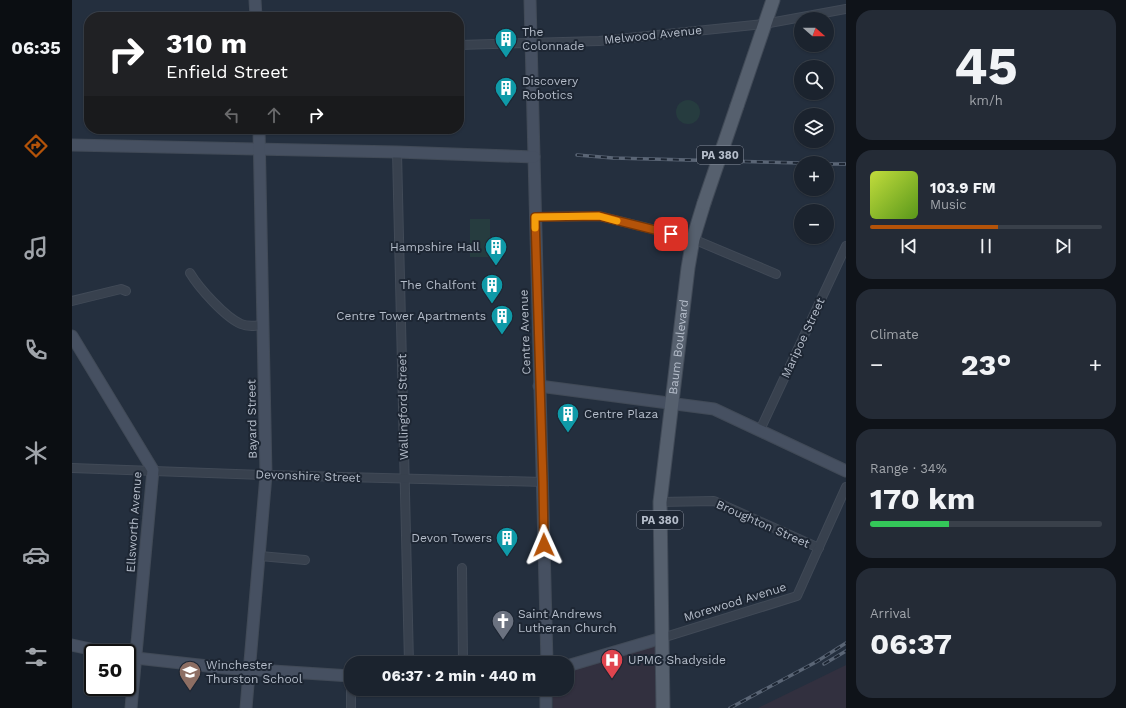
<!DOCTYPE html>
<html lang="en">
<head>
<meta charset="utf-8">
<style>
  :root { --surface:#1b232e; --page:#242b36; --text:#f1f3f6; --muted:#a0a4aa; --line:#39404a; --accent:#b45309 }
  body { margin:0; font-family:"Work Sans",sans-serif; background:var(--page); color:var(--text); height:100vh; display:flex; flex-direction:column; font-size:15px; white-space:nowrap }
  * { box-sizing:border-box; margin:0 }
  p { font-size:13px; color:var(--muted) }
  .icon { flex:none; width:22px; height:22px; fill:none; stroke:currentColor; stroke-width:2; stroke-linecap:round; stroke-linejoin:round }
  .map { position:relative; flex:1; overflow:hidden }
  .sheet { display:flex; flex-direction:column; gap:10px; padding:10px; background:#0f1319; width:280px }
  .sheet>* { flex:none }
  .top-card { position:absolute; left:12px; top:12px; width:380px; height:122px; border-radius:16px; box-shadow:0 1px 3px #0004,0 0 0 1px var(--line); background:#202124; color:#fff; overflow:hidden }
  .needle { width:26px; rotate:110deg }
  .buttons { position:absolute; left:722px; top:12px; display:grid; gap:8px }
  .buttons a { display:grid; place-items:center; width:40px; height:40px; border-radius:50%; background:var(--surface); box-shadow:0 1px 3px #0004,0 0 0 1px var(--line); font-size:20px }
  .speed { position:absolute; left:12px; top:644px; display:flex; gap:8px; font-size:20px; font-weight:700; text-align:center }
  .speed>* { display:grid; place-content:center; width:52px; height:52px; border-radius:50%; background:var(--surface); box-shadow:0 1px 3px #0004,0 0 0 1px var(--line); line-height:1 }
  .speed .limit { border:2px solid #111; border-radius:6px; background:#fff; color:#111 }
  .pin { position:absolute; display:grid; place-items:center; width:34px; height:34px; color:#fff; margin:-17px; border-radius:8px; box-shadow:0 2px 6px #0006 }
  .me { position:absolute; width:44px; margin:-22px; rotate:359deg; stroke-linejoin:round; filter:drop-shadow(0 0 3px #0008) }
  .turn { display:flex; align-items:center; gap:14px; height:84px; padding:0 16px; font-size:18px }
  .turn .icon { width:52px; height:52px; stroke-width:2.5 }
  .turn b { display:block; font-size:28px; line-height:34px }
  .lanes { display:flex; align-items:center; height:38px; padding:0 16px; background:#0003; justify-content:center; gap:20px; direction:ltr }
  .lanes .off { opacity:.35 }
  .big { font-size:30px; font-weight:700; line-height:1.1 }
  .sheet .widget { flex:1; display:flex; flex-direction:column; justify-content:center; gap:6px; min-width:0; padding:0 14px; border-radius:16px; background:var(--page) }
  .sheet .dial { align-items:center; gap:0 }
  .dial b { font-size:52px; line-height:1 }
  .song { display:flex; align-items:center; gap:12px }
  .cover { width:48px; height:48px; border-radius:6px; background:linear-gradient(135deg,hsl(70 70% 55%),hsl(90 70% 35%)) }
  .played { height:4px; border-radius:2px; background:linear-gradient(90deg,var(--accent) 55%,var(--line) 55%) }
  .keys { display:flex; justify-content:space-around; direction:ltr }
  .heat { display:flex; justify-content:space-between; align-items:center; font-size:22px; direction:ltr }
  .charge { height:6px; border-radius:3px; background:linear-gradient(90deg,#34c759 34%,var(--line) 0) }
  .trip { position:absolute; left:272px; top:656px; width:230px; height:40px; border-radius:16px; background:var(--surface); box-shadow:0 1px 3px #0004,0 0 0 1px var(--line); font-weight:700; line-height:40px; text-align:center }
  main { display:flex; flex:1; min-height:0 }
  .tabs { display:flex; flex-direction:column; width:72px; justify-content:space-around; align-items:center; background:#0b0e12; color:var(--muted) }
  .tabs .icon { width:28px; height:28px }
  .tabs .selected { color:var(--accent) }
  .tabs b { font-size:18px; color:var(--text) }
  .map>svg:first-child { display:block }
  .medical { fill:#32303f }
  .green { fill:#263c3f }
  .lines { fill:none; stroke-linecap:round; stroke-linejoin:round }
  .street-casing { stroke:#414a57; stroke-width:10 }
  .secondary-casing { stroke:#414a57; stroke-width:13 }
  .primary-casing { stroke:#414a57; stroke-width:15 }
  .street { stroke:#38414e; stroke-width:8 }
  .secondary { stroke:#465061; stroke-width:11 }
  .primary { stroke:#56606e; stroke-width:13 }
  .rail-casing { stroke:#5a6575; stroke-width:3.5 }
  .rail { stroke:#1d2633; stroke-width:2; stroke-dasharray:6; stroke-linecap:butt }
  .primary-bridge-casing { stroke:#414a57; stroke-width:15; stroke-linecap:butt }
  .primary-bridge { stroke:#56606e; stroke-width:13 }
  .route-casing { stroke:#753606; stroke-width:10 }
  .route { stroke:#b45309; stroke-width:7 }
  .slow { stroke:#f59e0b; stroke-width:7 }
  .labels { text-anchor:middle; stroke-width:4; stroke-linejoin:round; paint-order:stroke }
  .shield { fill:#1d2633; stroke:#878f9c; stroke-width:1 }
  .shield-label { font-size:11px; font-weight:bold; fill:#b4bcc9 }
  .poi-label { font-size:12px; fill:#b4bcc9; stroke:#1d2633; text-anchor:start }
  .street-label { font-size:12px; fill:#b4bcc9; stroke:#1d2633 }
</style>
</head>
<body>
<main>
<nav class="tabs">
<b>06:35</b>
<svg class="icon selected" aria-label="directions" viewBox="0 0 24 24"><path d="M12 3l9 9-9 9-9-9zM9 14v-3h6M13 9l2 2-2 2"/></svg>
<svg class="icon" aria-label="music" viewBox="0 0 24 24"><path d="M9 18V5l10-2v13"/><circle cx="6" cy="18" r="3"/><circle cx="16" cy="16" r="3"/></svg>
<svg class="icon" aria-label="phone" viewBox="0 0 24 24"><path d="M5 4h4l2 5-3 2q2 4 5 5l2-3 5 2v4C11 20 4 13 5 4z"/></svg>
<svg class="icon" aria-label="climate" viewBox="0 0 24 24"><path d="M12 3v18M4 7l16 10M4 17L20 7"/></svg>
<svg class="icon" aria-label="car" viewBox="0 0 24 24"><path d="M5 17H2v-5l4-1 3-4h7l3 4 3 1v5h-3M9 17h6M6 11h13"/><circle cx="7" cy="17" r="2"/><circle cx="17" cy="17" r="2"/></svg>
<svg class="icon" aria-label="filters" viewBox="0 0 24 24"><path d="M4 7h16M4 17h16"/><circle cx="9" cy="7" r="2"/><circle cx="15" cy="17" r="2"/></svg>
</nav>
<div class="map">
<svg width="774" height="708" viewBox="0 0 774 708">
  <rect width="100%" height="100%" fill="#242f3e"/>
  <!-- medical -->
  <g class="medical">
    <polygon points="584,645 585,708 481,708 480,689 495,689 495,671"/>
    <polygon points="774,665 774,708 686,708"/>
  </g>
  <!-- green -->
  <g class="green">
    <circle cx="616" cy="112" r="12"/>
    <rect x="398" y="219" width="20" height="38"/>
  </g>
  <g class="lines">
    <!-- street casing -->
    <g class="street-casing">
      <g id="street">
        <polyline points="387,45 527,41 692,24 774,9"/>
        <polyline points="325,152 337,663"/>
        <polyline points="463,217 527,216 621,239 704,274"/>
        <path d="M118,273c9,15 35,44 51,51 7,3 14,2 21,1"/>
        <polyline points="0,301 49,289 54,291"/>
        <polyline points="688,430 774,246"/>
        <polyline points="0,468 194,475 471,482"/>
        <polyline points="588,502 642,501 747,548"/>
        <polyline points="188,556 233,560"/>
        <polyline points="390,568 391,663"/>
        <polyline points="590,638 725,596 774,487"/>
        <polyline points="279,676 279,708"/>
      </g>
    </g>
    <!-- secondary casing -->
    <g class="secondary-casing">
      <g id="secondary">
        <polyline points="183,0 184,17"/>
        <polyline points="458,0 475,663"/>
        <polyline points="0,145 325,152 462,157"/>
        <polyline points="0,336 81,470 59,708"/>
        <polyline points="467,386 642,409 774,471"/>
        <polyline points="0,645 37,653"/>
        <polyline points="55,657 154,668 279,676"/>
        <polyline points="495,666 590,638"/>
        <polyline points="174,708 194,475 187,129"/>
        <polyline points="474,708 474,689"/>
      </g>
    </g>
    <!-- primary casing -->
    <g class="primary-casing">
      <g id="primary">
        <polyline points="665,106 701,0"/>
        <path id="s1" d="M591,708l-3,-206 28,-234 5,-29 11,-36"/>
      </g>
    </g>
    <!-- street -->
    <use href="#street" class="street"/>
    <!-- secondary -->
    <use href="#secondary" class="secondary"/>
    <!-- primary -->
    <use href="#primary" class="primary"/>
    <!-- rail casing -->
    <g class="rail-casing">
      <g id="rail">
        <polyline points="505,155 541,158 729,163"/>
        <polyline points="755,164 774,164"/>
        <polyline points="752,664 774,651"/>
        <polyline points="658,708 744,662 774,643"/>
      </g>
    </g>
    <!-- rail -->
    <use href="#rail" class="rail"/>
    <!-- primary-bridge casing -->
    <g class="primary-bridge-casing">
      <polyline id="primary-bridge" points="632,203 665,106"/>
    </g>
    <!-- primary-bridge -->
    <use href="#primary-bridge" class="primary-bridge"/>
  </g>
  <g class="lines">
    <!-- route casing -->
    <g class="route-casing">
      <polyline id="route" points="472,545 471,482 463,217 527,216 599,234"/>
    </g>
    <!-- route -->
    <use href="#route" class="route"/>
    <!-- slow -->
    <polyline class="slow" points="463,228 463,217 527,216 545,221"/>
  </g>
  <!-- icons -->
  <defs>
    <g id="building-pin" transform="scale(1.15)"><path d="M0 17L-7.5 6A9.5 9.5 0 1 1 7.5 6Z" fill="#0f9aa8" stroke="#1d2633"/><path d="M-4-6H4V6H1V3H-1V6H-4ZM-2.5-4.3h1.7v1.8h-1.7ZM.8-4.3h1.7v1.8H.8ZM-2.5-1h1.7V.8h-1.7ZM.8-1h1.7V.8H.8Z" fill="#fff"/></g>
    <g id="church-pin" transform="scale(1.15)"><path d="M0 17L-7.5 6A9.5 9.5 0 1 1 7.5 6Z" fill="#6b7280" stroke="#1d2633"/><path d="M-1.2-6h2.4v3.5h3.3v2.4h-3.3V6h-2.4V-.1h-3.3v-2.4h3.3Z" fill="#fff"/></g>
    <g id="hospital-pin" transform="scale(1.15)"><path d="M0 17L-7.5 6A9.5 9.5 0 1 1 7.5 6Z" fill="#e0444e" stroke="#1d2633"/><path d="M-5-5h3v3.5h4V-5h3V5h-3V1.5h-4V5h-3Z" fill="#fff"/></g>
    <g id="school-pin" transform="scale(1.15)"><path d="M0 17L-7.5 6A9.5 9.5 0 1 1 7.5 6Z" fill="#8d6e63" stroke="#1d2633"/><path d="M0-5L7-2L0 1L-7-2ZM-4 1L0 2.5L4 1V4Q0 6-4 4Z" fill="#fff"/></g>
  </defs>
  <g fill-rule="evenodd">
    <use href="#building-pin" x="434" y="39"/>
    <use href="#building-pin" x="434" y="88"/>
    <use href="#building-pin" x="424" y="247"/>
    <use href="#building-pin" x="420" y="285"/>
    <use href="#building-pin" x="430" y="316"/>
    <use href="#building-pin" x="496" y="414"/>
    <use href="#building-pin" x="435" y="538"/>
    <use href="#church-pin" x="431" y="621"/>
    <use href="#hospital-pin" x="540" y="660"/>
    <use href="#school-pin" x="118" y="672"/>
  </g>
  <g class="labels">
    <!-- shield labels -->
    <g class="shield">
      <rect x="625" y="146" width="46" height="18" rx="3"/>
      <rect x="565" y="511" width="46" height="18" rx="3"/>
    </g>
    <g class="shield-label">
      <text x="648" y="159">PA 380</text>
      <text x="588" y="524">PA 380</text>
    </g>
    <!-- poi labels -->
    <g class="poi-label">
      <text x="450" y="36">The<tspan x="450" dy="14">Colonnade</tspan></text>
      <text x="450" y="85">Discovery<tspan x="450" dy="14">Robotics</tspan></text>
      <text x="408" y="251" text-anchor="end">Hampshire Hall</text>
      <text x="404" y="289" text-anchor="end">The Chalfont</text>
      <text x="414" y="320" text-anchor="end">Centre Tower Apartments</text>
      <text x="512" y="418">Centre Plaza</text>
      <text x="420" y="542" text-anchor="end">Devon Towers</text>
      <text x="446" y="618">Saint Andrews<tspan x="446" dy="14">Lutheran Church</tspan></text>
      <text x="556" y="664">UPMC Shadyside</text>
      <text x="134" y="669">Winchester<tspan x="134" dy="14">Thurston School</tspan></text>
    </g>
    <!-- street labels -->
    <g class="street-label">
      <text transform="translate(581 35) rotate(-6)" y="4">Melwood Avenue</text>
      <text transform="translate(453 332) rotate(-92)" y="4">Centre Avenue</text>
      <text transform="translate(731 338) rotate(-65)" y="4">Maripoe Street</text>
      <text dy="4" stroke="none"><textPath href="#s1" startOffset="362">Baum Boulevard</textPath></text>
      <text transform="translate(331 407) rotate(-91)" y="4">Wallingford Street</text>
      <text transform="translate(180 419) rotate(-91)" y="4">Bayard Street</text>
      <text transform="translate(236 476) rotate(2)" y="4">Devonshire Street</text>
      <text transform="translate(62 522) rotate(-86)" y="4">Ellsworth Avenue</text>
      <text transform="translate(691 524) rotate(24)" y="4">Broughton Street</text>
      <text transform="translate(663 602) rotate(-17)" y="4">Morewood Avenue</text>
    </g>
  </g>
</svg>
<div class="buttons">
<a><svg class="needle" viewBox="-14 -14 28 28"><path d="M0-13l5 13h-10z" fill="#e53935"/><path d="M0 13l5-13h-10z" fill="#a0a4aa"/></svg></a>
<a><svg class="icon" aria-label="search" viewBox="0 0 24 24"><circle cx="10" cy="10" r="6"/><path d="M15 15l6 6"/></svg></a>
<a><svg class="icon" aria-label="layers" viewBox="0 0 24 24"><path d="M12 4l9 5-9 5-9-5zM3 14l9 5 9-5"/></svg></a>
<a>+</a>
<a>−</a>
</div>
<div class="speed"><div class="limit">50</div></div>
<div class="pin" style="left:599px;top:234px;background:#d93025"><svg class="icon" aria-label="arrive" viewBox="0 0 24 24"><path d="M6 21V4h12l-3 4 3 4H6"/></svg></div>
<svg class="me" style="left:472px;top:545px" viewBox="-20 -20 40 40"><path d="M0-17L14 15 0 8-14 15z" fill="#b45309" stroke="#fff" stroke-width="4"/></svg>
<div class="trip">06:37 · 2 min · 440 m</div>
<div class="top-card">
<div class="turn"><svg class="icon" aria-label="right" viewBox="0 0 24 24"><path d="M7 20v-9h11M14 6l5 5-5 5"/></svg><div><b>310 m</b>Enfield Street</div></div>
<div class="lanes"><svg class="icon off" aria-label="left" viewBox="0 0 24 24"><path d="M17 20v-9H6M10 6l-5 5 5 5"/></svg><svg class="icon off" aria-label="ahead" viewBox="0 0 24 24"><path d="M12 20V5M6 11l6-6 6 6"/></svg><svg class="icon" aria-label="right" viewBox="0 0 24 24"><path d="M7 20v-9h11M14 6l5 5-5 5"/></svg></div>
</div>
</div>
<section class="sheet">
<div class="widget dial"><b>45</b><p>km/h</p></div>
<div class="widget">
<div class="song"><i class="cover"></i><div><b>103.9 FM</b><p>Music</p></div></div>
<div class="played"></div>
<div class="keys"><svg class="icon" aria-label="previous" viewBox="0 0 24 24"><path d="M18 5L8 12l10 7zM5 5v14"/></svg><svg class="icon" aria-label="pause" viewBox="0 0 24 24"><path d="M8 5v14M16 5v14"/></svg><svg class="icon" aria-label="next" viewBox="0 0 24 24"><path d="M6 5l10 7-10 7zM19 5v14"/></svg></div>
</div>
<div class="widget"><p>Climate</p>
<div class="heat"><a>−</a><b class="big">23°</b><a>+</a></div>
</div>
<div class="widget"><p>Range · 34%</p><b class="big">170 km</b><div class="charge"></div></div>
<div class="widget"><p>Arrival</p><b class="big">06:37</b></div>
</section>
</main>
</body>
</html>
